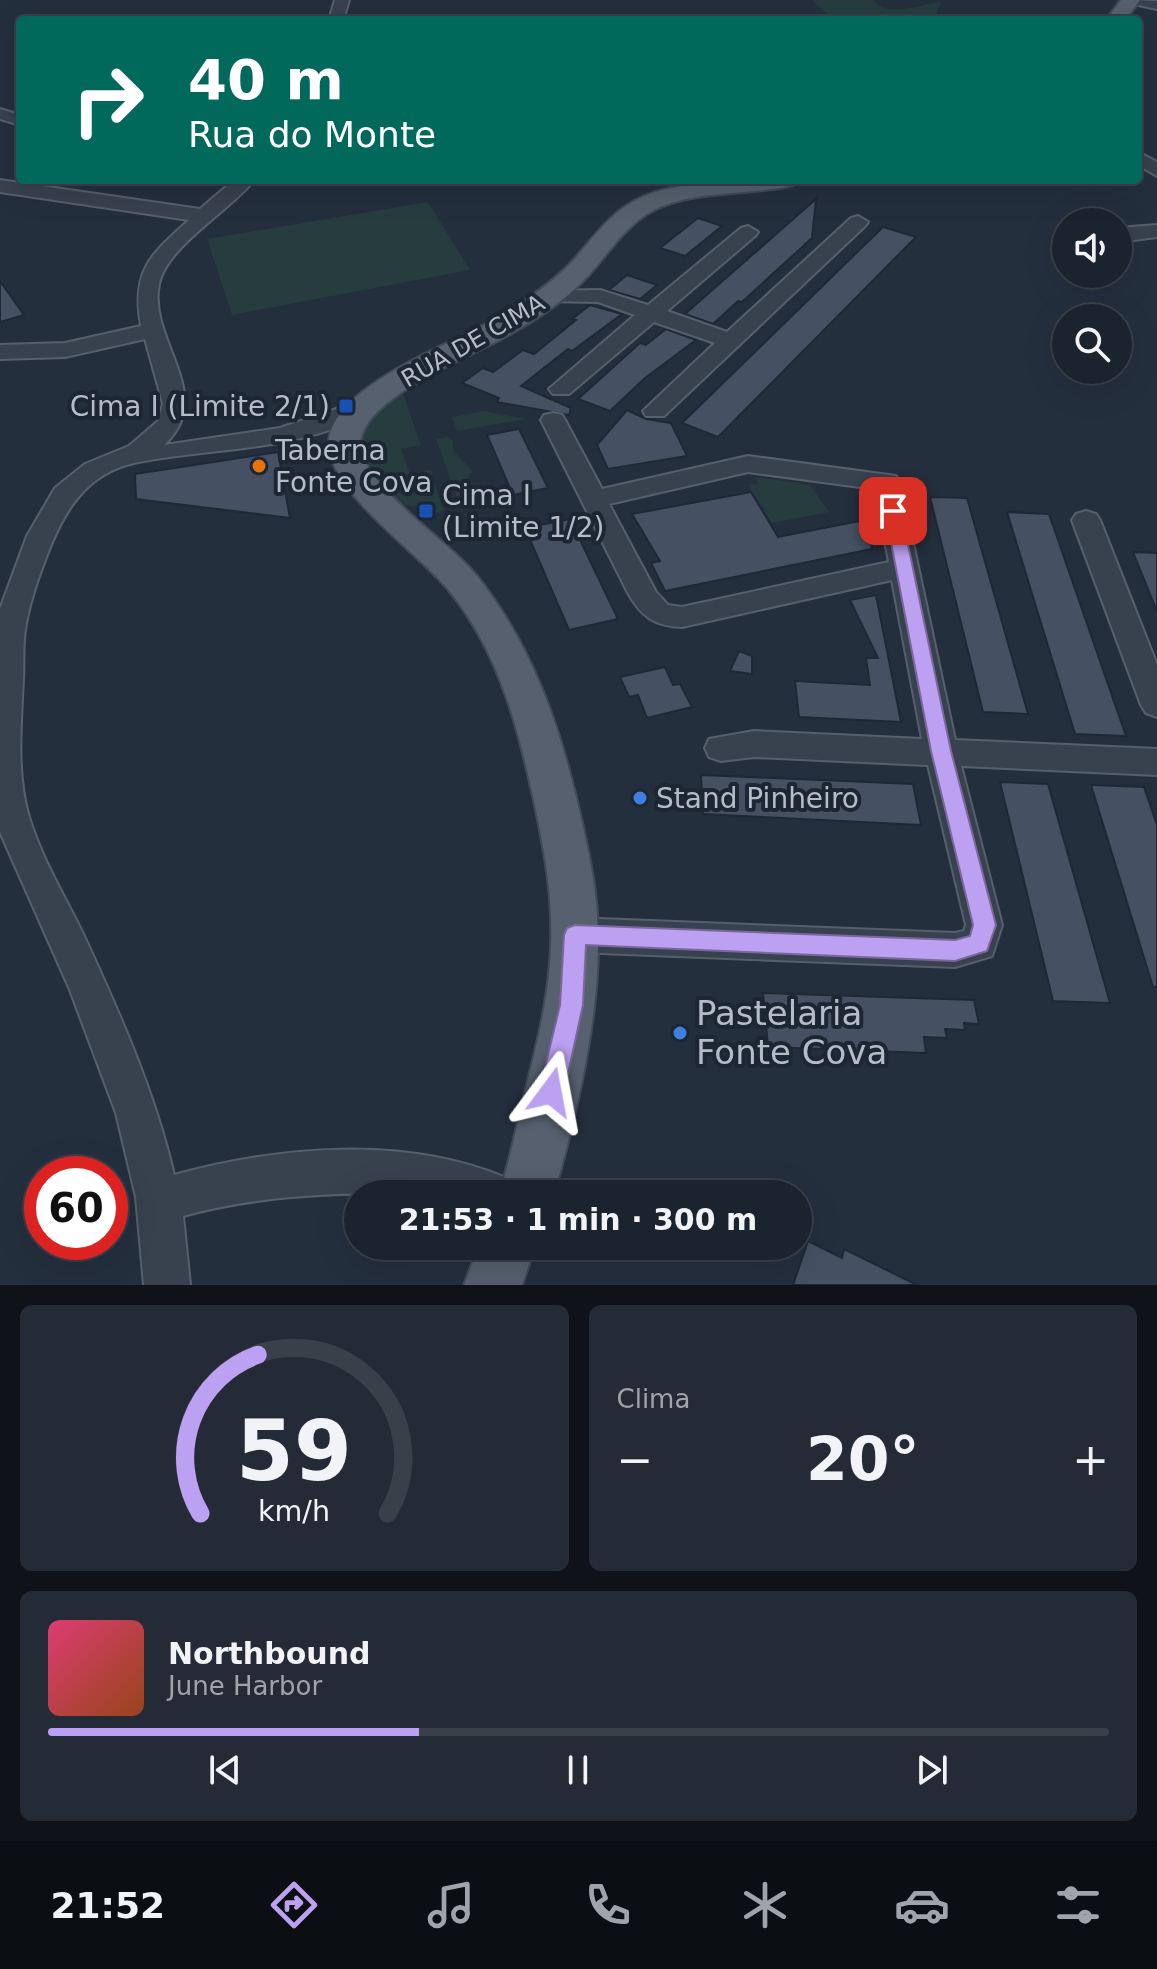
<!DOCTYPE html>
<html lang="pt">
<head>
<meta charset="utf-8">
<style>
  :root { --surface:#1b232e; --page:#242b36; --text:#f1f3f6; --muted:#a0a4aa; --line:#39404a; --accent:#bca0f2 }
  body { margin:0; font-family:"DejaVu Sans",sans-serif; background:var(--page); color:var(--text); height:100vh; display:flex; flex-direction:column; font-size:30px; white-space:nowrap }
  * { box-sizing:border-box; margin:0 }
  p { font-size:26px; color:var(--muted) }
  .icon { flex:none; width:44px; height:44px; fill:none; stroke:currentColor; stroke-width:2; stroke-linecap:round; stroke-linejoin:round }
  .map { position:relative; height:1285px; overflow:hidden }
  .panel { display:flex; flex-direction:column; gap:20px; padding:20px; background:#0f1319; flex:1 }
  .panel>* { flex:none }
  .hud { position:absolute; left:16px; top:16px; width:1126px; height:168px; border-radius:8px; box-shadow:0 8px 32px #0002,0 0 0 2px var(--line); background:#00695c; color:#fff; overflow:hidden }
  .tools { position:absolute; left:1052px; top:208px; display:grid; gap:16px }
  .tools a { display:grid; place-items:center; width:80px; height:80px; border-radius:50%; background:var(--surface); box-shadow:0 8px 32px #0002,0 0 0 2px var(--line); font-size:40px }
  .speed { position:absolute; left:24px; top:1156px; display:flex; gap:16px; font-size:40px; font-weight:700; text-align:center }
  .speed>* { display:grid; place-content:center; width:104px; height:104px; border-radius:50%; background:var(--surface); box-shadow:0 8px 32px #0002,0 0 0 2px var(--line); line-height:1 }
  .speed .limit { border:12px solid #d22; background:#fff; color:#111 }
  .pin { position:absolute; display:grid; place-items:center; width:68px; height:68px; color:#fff; margin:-34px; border-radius:16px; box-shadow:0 4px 12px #0006 }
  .me { position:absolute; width:88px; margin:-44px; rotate:13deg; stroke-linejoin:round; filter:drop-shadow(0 0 6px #0008) }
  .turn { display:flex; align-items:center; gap:28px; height:168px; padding:0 40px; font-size:36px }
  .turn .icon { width:104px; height:104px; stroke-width:2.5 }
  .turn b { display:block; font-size:56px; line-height:68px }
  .big { font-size:60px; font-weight:700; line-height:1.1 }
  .panel .widget { flex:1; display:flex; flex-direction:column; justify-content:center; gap:12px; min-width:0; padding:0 28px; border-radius:12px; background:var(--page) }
  .panel .dial { align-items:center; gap:0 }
  .dial svg { height:208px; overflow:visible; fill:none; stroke:var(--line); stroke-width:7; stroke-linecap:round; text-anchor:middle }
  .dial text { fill:var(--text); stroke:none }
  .song { display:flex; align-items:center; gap:24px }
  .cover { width:96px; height:96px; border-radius:12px; background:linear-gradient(135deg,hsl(340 70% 55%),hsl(20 70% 35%)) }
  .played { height:8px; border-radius:4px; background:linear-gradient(90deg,var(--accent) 35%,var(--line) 35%) }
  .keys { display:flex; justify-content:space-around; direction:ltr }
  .heat { display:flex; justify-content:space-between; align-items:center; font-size:44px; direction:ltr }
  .panel .tiles { flex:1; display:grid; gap:20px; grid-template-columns:1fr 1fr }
  .widget:last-child { grid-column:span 2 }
  .trip { position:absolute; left:344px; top:1180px; width:468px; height:80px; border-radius:40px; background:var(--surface); box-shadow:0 8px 32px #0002,0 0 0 2px var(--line); font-weight:700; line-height:80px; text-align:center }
  .menu { display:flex; height:128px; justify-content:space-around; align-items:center; background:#0b0e12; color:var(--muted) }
  .menu .icon { width:56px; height:56px }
  .menu .on { color:var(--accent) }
  .menu b { font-size:36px; color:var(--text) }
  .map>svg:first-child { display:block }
  .green { fill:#263c3f }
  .building { fill:#455162; stroke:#1f2835; stroke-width:2 }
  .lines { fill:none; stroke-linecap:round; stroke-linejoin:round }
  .minor-casing { stroke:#565f6c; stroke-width:4 }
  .major-casing { stroke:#414a57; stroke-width:4 }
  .minor { fill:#38414e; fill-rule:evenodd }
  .major { fill:#56606e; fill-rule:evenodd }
  .route { fill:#bca0f2; stroke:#7a689d; stroke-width:2 }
  .transit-dot { fill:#1a4fb4; stroke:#1d2633; stroke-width:3 }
  .food-dot { fill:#e8710a; stroke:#1d2633; stroke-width:3 }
  .shop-dot { fill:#3f7fe0; stroke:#1d2633; stroke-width:3 }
  .labels { text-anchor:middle; stroke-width:8; stroke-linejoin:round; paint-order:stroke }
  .far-street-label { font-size:24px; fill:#b4bcc9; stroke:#1d2633 }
  .poi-label { font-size:28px; fill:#b4bcc9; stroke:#1d2633; text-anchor:start }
  .near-poi-label { font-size:34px; fill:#b4bcc9; stroke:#1d2633; text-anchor:start }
</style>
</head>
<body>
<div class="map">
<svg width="1157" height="1285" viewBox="0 0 1157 1285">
  <rect width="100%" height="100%" fill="#242f3e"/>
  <!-- green -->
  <g class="green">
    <path d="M812,0h61c14,19 48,4 68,2l-7,18h-101z"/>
    <polygon points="428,202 470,270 232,315 207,239"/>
    <path d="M398,392l5,2 18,51 -20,4 9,25 20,-4 14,41 -19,4 -4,-8 -19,-2c-19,-18 -53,-50 -41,-79 6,-12 27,-25 37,-34z"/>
    <polygon points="484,411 526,419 457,431 452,417"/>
    <polygon points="448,437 453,441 453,451 473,471 458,489 475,502 473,505 459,503 436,439"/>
    <polygon points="755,477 810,485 829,512 772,523 748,485 758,484"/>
  </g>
  <!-- building -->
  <g class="building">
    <polygon points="816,199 812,238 742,302 738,301 713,324 685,314"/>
    <polygon points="698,218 722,226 685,256 660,248"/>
    <polygon points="883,227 916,237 718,437 682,423"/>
    <polygon points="627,275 657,285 640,299 609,290"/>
    <polygon points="0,281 24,315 0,322"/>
    <polygon points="590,305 622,314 572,351 568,349 521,386 571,408 569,415 497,402 499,398 462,383 483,368 493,372 523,350 534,354 576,320 572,319"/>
    <polygon points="666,329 696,340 645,378 610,411 578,399 640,343 646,345"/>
    <polygon points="627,410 646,419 671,423 687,456 608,469 597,445"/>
    <polygon points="519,429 548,488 513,495 487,435"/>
    <polygon points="278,452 290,518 136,499 135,474"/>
    <polygon points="751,492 778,537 865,520 872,549 665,591 651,563 660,561 632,514"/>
    <polygon points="930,497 967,498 1028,714 983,712"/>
    <polygon points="1007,512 1049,514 1126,736 1075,734"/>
    <polygon points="570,519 618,619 569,630 525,528"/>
    <polygon points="1133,552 1157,553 1157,608 1156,609"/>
    <polygon points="876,595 901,722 799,717 795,681 870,685 866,658 878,658 850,600"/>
    <polygon points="739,651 752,656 752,674 730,671"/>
    <polygon points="665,667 673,685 680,684 692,707 647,718 638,695 629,697 620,677"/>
    <polygon points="701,775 913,784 921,825 703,814"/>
    <polygon points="1000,782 1048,784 1110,1003 1053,1001"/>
    <polygon points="1091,785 1144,787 1157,825 1157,987 1153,987"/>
    <polygon points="763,993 974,1000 979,1024 964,1023 965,1030 945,1029 947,1038 924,1037 926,1053 768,1047"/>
    <polygon points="808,1241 842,1258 844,1249 917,1285 793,1285"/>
  </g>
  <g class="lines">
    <!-- minor casing -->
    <g class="minor-casing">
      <g id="minor">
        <polygon points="335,0 349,0 343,20 329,20"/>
        <polygon points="1127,0 1157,1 1157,9 1129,3"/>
        <polygon points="0,109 20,115 20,125 0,119"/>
        <polygon points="1138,152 1157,162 1157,176 1138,165"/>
        <path d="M0,180l200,29 34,-29h20c-22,29 -88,67 -95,104 -12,56 59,111 5,161l116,-17 86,-29 9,2 3,5c-6,8 -16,11 -25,15 -70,31 -146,27 -219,42 -49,11 -71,50 -87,92 -9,23 -17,46 -21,69 -4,18 -2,37 -3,55 -2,45 -7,94 6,138 13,43 37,81 56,121 35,76 70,155 89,237 107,-29 231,-40 335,4l7,15c-112,0 -225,-8 -333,22l7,69h-46l-8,-88 -20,-84 -46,-123 -70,-158v-223l27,-73 28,-48 30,-24 44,-18 29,-25 5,-17 -18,-65 -80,18 -65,2v-14l65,-2 76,-17c-10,-55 9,-71 48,-106l-189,-28z"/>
        <polygon points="858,216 868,222 865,226 664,416 646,416 643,411 715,343 654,322 569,394 553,394 549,389 635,315 598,302 542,301 539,296 542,291 600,290 648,305 741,228 748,226 758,232 755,236 667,311 727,332 851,218"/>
        <polygon points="1157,225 1157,237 1118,242 1118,228"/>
        <path d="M553,413l9,2 3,5 37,69 146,-33 148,20 4,6 55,258 202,9v26l-196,-9 41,159 -10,31 -37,11 -380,-15 -13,-5 -6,-12 6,-12 13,-5 380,15 9,-2 2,-6 -38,-160 -174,-8 -33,4 -12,-4 -4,-9 4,-9 45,-8 168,8 -30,-159 -210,47c-28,-1 -41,-11 -54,-34l-87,-173 3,-5zM748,472l127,17 14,73 -207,45 -14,-2 -12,-13 -47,-88z"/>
        <polygon points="1086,511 1096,514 1100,520 1157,665 1157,717 1146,713 1141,705 1072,520 1076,514"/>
      </g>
    </g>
    <!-- major casing -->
    <g class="major-casing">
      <g id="major">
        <polygon points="1121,0 1140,0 1125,20 1106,20"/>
        <path d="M735,180h62l-4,5 -8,2c-42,8 -93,4 -131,23 -31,16 -48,48 -71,71 -23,24 -53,42 -82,58 -34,19 -148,63 -140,110 7,41 89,93 116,127 56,71 83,151 103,238 10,44 19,86 18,132 0,72 -21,167 -41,237l-4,11h-54c10,-29 16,-60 23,-90 13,-52 27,-103 29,-157 2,-45 -5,-88 -14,-132 -17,-81 -36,-162 -90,-227 -30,-36 -114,-94 -118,-141 -5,-56 115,-100 155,-122 29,-16 58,-34 82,-57 23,-23 41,-54 72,-69 29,-14 65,-16 97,-19z"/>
        <polygon points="479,1246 535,1246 522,1285 464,1285"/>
      </g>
    </g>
    <!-- minor -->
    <use href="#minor" class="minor"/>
    <!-- major -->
    <use href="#major" class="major"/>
  </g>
  <!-- route -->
  <polygon class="route" points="893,506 901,511 951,751 996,925 987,951 955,961 586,945 583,1005 564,1092 560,1101 551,1104 542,1101 539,1092 560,1005 564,935 567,928 575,925 955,940 970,936 973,925 931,751 885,511"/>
  <!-- markers -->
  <g class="transit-dot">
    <rect x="338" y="398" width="16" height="16" rx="4"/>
    <rect x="418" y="503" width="16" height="16" rx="4"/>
  </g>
  <circle class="food-dot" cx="259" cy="466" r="8"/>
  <g class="shop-dot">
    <circle cx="640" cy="798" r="8"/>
    <circle cx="680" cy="1033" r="8"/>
  </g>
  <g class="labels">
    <!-- far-street labels -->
    <g class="far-street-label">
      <text transform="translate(473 341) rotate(-30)" y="8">RUA DE CIMA</text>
    </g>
    <!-- poi labels -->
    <g class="poi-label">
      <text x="330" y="416" text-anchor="end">Cima I (Limite 2/1)</text>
      <text x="275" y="460">Taberna<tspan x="275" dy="32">Fonte Cova</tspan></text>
      <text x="442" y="505">Cima I<tspan x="442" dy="32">(Limite 1/2)</tspan></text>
      <text x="656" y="808">Stand Pinheiro</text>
    </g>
    <!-- near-poi labels -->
    <g class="near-poi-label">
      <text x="696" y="1025">Pastelaria<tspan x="696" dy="39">Fonte Cova</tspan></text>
    </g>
  </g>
</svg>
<div class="tools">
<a><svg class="icon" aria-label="sound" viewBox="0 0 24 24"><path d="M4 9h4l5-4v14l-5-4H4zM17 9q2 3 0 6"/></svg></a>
<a><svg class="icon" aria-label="search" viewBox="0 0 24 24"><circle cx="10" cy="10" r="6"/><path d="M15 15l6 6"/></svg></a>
</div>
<div class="speed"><div class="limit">60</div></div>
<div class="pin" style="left:893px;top:511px;background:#d93025"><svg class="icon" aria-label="arrive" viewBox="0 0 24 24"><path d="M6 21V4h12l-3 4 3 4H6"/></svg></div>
<svg class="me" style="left:551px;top:1092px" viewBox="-20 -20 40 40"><path d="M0-17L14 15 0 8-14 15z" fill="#bca0f2" stroke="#fff" stroke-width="4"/></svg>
<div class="trip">21:53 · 1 min · 300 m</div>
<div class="hud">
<div class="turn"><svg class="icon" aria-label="right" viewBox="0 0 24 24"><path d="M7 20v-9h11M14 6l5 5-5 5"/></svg><div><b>40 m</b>Rua do Monte</div></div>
</div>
</div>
<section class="panel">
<div class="tiles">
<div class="widget dial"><svg viewBox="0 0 100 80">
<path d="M14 69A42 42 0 1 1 86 69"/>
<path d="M14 69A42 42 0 0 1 36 8" stroke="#bca0f2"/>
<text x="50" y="56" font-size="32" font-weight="700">59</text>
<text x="50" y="72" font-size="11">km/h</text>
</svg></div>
<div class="widget"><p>Clima</p>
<div class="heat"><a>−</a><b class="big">20°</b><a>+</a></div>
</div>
<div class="widget">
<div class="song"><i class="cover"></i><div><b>Northbound</b><p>June Harbor</p></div></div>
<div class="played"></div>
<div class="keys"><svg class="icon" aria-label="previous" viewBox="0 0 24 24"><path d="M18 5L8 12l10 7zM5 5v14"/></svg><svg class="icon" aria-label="pause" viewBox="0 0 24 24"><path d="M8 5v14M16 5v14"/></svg><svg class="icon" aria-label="next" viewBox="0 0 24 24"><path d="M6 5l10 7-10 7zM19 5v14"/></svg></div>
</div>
</div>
</section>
<nav class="menu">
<b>21:52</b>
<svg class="icon on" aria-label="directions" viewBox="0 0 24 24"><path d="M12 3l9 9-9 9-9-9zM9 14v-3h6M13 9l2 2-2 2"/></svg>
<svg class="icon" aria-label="music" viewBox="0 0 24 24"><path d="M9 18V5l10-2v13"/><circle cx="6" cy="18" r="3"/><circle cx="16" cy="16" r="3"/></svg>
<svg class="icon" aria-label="phone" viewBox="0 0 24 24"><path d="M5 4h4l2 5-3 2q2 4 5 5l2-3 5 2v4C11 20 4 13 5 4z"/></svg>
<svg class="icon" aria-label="climate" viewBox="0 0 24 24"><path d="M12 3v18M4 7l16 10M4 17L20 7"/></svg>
<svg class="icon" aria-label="car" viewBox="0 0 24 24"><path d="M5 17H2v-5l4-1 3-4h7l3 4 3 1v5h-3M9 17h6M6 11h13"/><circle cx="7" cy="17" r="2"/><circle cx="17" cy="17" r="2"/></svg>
<svg class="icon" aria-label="filters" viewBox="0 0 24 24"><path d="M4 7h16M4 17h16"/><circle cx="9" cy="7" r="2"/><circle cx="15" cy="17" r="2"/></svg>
</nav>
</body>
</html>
